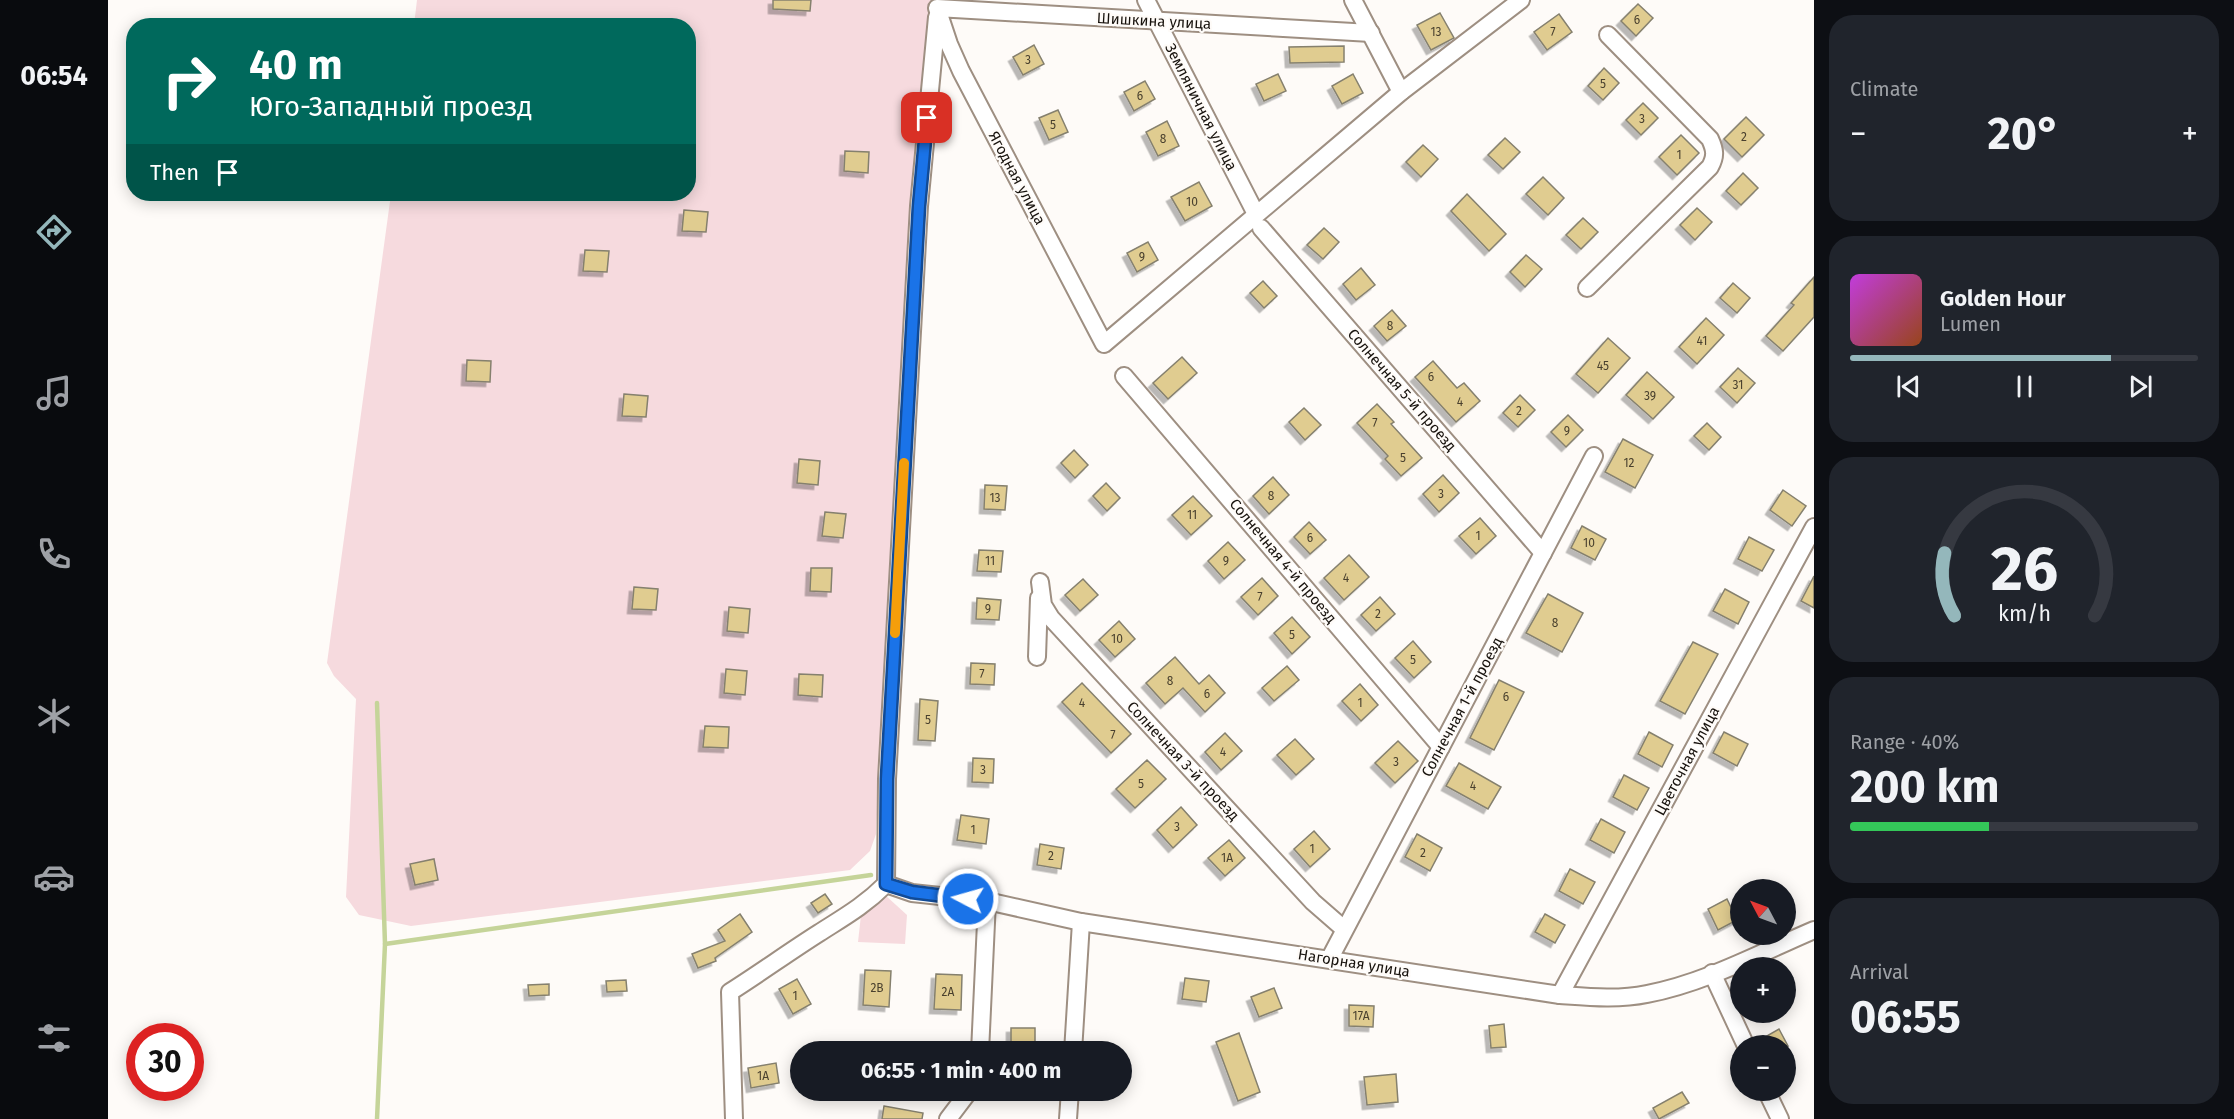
<!DOCTYPE html>
<html lang="en">
<head>
<meta charset="utf-8">
<style>
  :root { --surface:#171b24; --page:#20242c; --text:#f1f3f6; --muted:#9ea1a6; --line:#363941; --accent:#94b7bb }
  body { margin:0; font-family:"Fira Sans",sans-serif; background:var(--page); color:var(--text); height:100vh; display:flex; flex-direction:column; font-size:22px; white-space:nowrap }
  * { box-sizing:border-box; margin:0 }
  p { font-size:20px; color:var(--muted) }
  .icon { flex:none; width:33px; height:33px; fill:none; stroke:currentColor; stroke-width:2; stroke-linecap:round; stroke-linejoin:round }
  .map { position:relative; flex:1; overflow:hidden }
  .sheet { display:flex; flex-direction:column; gap:15px; padding:15px; background:#0d0f14; width:420px }
  .sheet>* { flex:none }
  .hud { position:absolute; left:18px; top:18px; width:570px; height:183px; border-radius:24px; box-shadow:0 3px 15px #0003; background:#00695c; color:#fff; overflow:hidden }
  .needle { width:39px; rotate:311deg }
  .tools { position:absolute; left:1622px; top:879px; display:grid; gap:12px }
  .tools a { display:grid; place-items:center; width:66px; height:66px; border-radius:50%; background:var(--surface); box-shadow:0 3px 15px #0003; font-size:30px }
  .speed { position:absolute; left:18px; top:1023px; display:flex; gap:12px; font-size:30px; font-weight:700; text-align:center }
  .speed>* { display:grid; place-content:center; width:78px; height:78px; border-radius:50%; background:var(--surface); box-shadow:0 3px 15px #0003; line-height:1 }
  .speed .limit { border:9px solid #d22; background:#fff; color:#111 }
  .pin { position:absolute; display:grid; place-items:center; width:51px; height:51px; color:#fff; margin:-26px; border-radius:12px; box-shadow:0 3px 9px #0006 }
  .me { position:absolute; width:66px; margin:-33px; rotate:276deg; stroke-linejoin:round; filter:drop-shadow(0 0 4px #0008) }
  .turn { display:flex; align-items:center; gap:21px; height:126px; padding:0 24px; font-size:27px }
  .turn .icon { width:78px; height:78px; stroke-width:2.5 }
  .turn b { display:block; font-size:42px; line-height:51px }
  .then { display:flex; align-items:center; height:57px; padding:0 24px; background:#0003; gap:12px; font-size:22px }
  .big { font-size:45px; font-weight:700; line-height:1.1 }
  .sheet .tile { flex:1; display:flex; flex-direction:column; justify-content:center; gap:9px; min-width:0; padding:0 21px; border-radius:24px; background:var(--page) }
  .sheet .dial { align-items:center; gap:0 }
  .dial svg { height:156px; overflow:visible; fill:none; stroke:var(--line); stroke-width:7; stroke-linecap:round; text-anchor:middle }
  .dial text { fill:var(--text); stroke:none }
  .song { display:flex; align-items:center; gap:18px }
  .cover { width:72px; height:72px; border-radius:9px; background:linear-gradient(135deg,hsl(290 70% 55%),hsl(20 70% 35%)) }
  .played { height:6px; border-radius:3px; background:linear-gradient(90deg,var(--accent) 75%,var(--line) 75%) }
  .keys { display:flex; justify-content:space-around; direction:ltr }
  .heat { display:flex; justify-content:space-between; align-items:center; font-size:33px; direction:ltr }
  .charge { height:9px; border-radius:4px; background:linear-gradient(90deg,#34c759 40%,var(--line) 0) }
  .trip { position:absolute; left:682px; top:1041px; width:342px; height:60px; border-radius:30px; background:var(--surface); box-shadow:0 3px 15px #0003; font-weight:700; line-height:60px; text-align:center }
  main { display:flex; flex:1; min-height:0 }
  .tabs { display:flex; flex-direction:column; width:108px; justify-content:space-around; align-items:center; background:#090b0e; color:var(--muted) }
  .tabs .icon { width:42px; height:42px }
  .tabs .current { color:var(--accent) }
  .tabs b { font-size:27px; color:var(--text) }
  .map>svg:first-child { display:block }
  .green { fill:#f6dade }
  .lines { fill:none; stroke-linecap:round; stroke-linejoin:round }
  .stream { stroke:#c5d499; stroke-width:4.5 }
  .building { fill:#e0cc90; stroke:#85806e; stroke-width:1.5; filter:url(#shadow) }
  .street-casing { stroke:#9e8f82; stroke-width:20 }
  .street { stroke:#fff; stroke-width:16 }
  .route-casing { stroke:#114b97; stroke-width:15 }
  .route { stroke:#1a73e8; stroke-width:10 }
  .slow { stroke:#f59e0b; stroke-width:10 }
  .labels { text-anchor:middle; stroke-width:4.5; stroke-linejoin:round; paint-order:stroke }
  .number-label { font-size:12px; fill:#49402e }
  .street-label { font-size:15px; fill:#17120d; stroke:#fefbf8 }
</style>
</head>
<body>
<main>
<nav class="tabs">
<b>06:54</b>
<svg class="icon current" aria-label="directions" viewBox="0 0 24 24"><path d="M12 3l9 9-9 9-9-9zM9 14v-3h6M13 9l2 2-2 2"/></svg>
<svg class="icon" aria-label="music" viewBox="0 0 24 24"><path d="M9 18V5l10-2v13"/><circle cx="6" cy="18" r="3"/><circle cx="16" cy="16" r="3"/></svg>
<svg class="icon" aria-label="phone" viewBox="0 0 24 24"><path d="M5 4h4l2 5-3 2q2 4 5 5l2-3 5 2v4C11 20 4 13 5 4z"/></svg>
<svg class="icon" aria-label="climate" viewBox="0 0 24 24"><path d="M12 3v18M4 7l16 10M4 17L20 7"/></svg>
<svg class="icon" aria-label="car" viewBox="0 0 24 24"><path d="M5 17H2v-5l4-1 3-4h7l3 4 3 1v5h-3M9 17h6M6 11h13"/><circle cx="7" cy="17" r="2"/><circle cx="17" cy="17" r="2"/></svg>
<svg class="icon" aria-label="filters" viewBox="0 0 24 24"><path d="M4 7h16M4 17h16"/><circle cx="9" cy="7" r="2"/><circle cx="15" cy="17" r="2"/></svg>
</nav>
<div class="map">
<svg width="1706" height="1119" viewBox="0 0 1706 1119">
  <defs>
    <filter id="shadow"><feDropShadow dx="-4.5" dy="4.5" stdDeviation="0" flood-color="#0004"/></filter>
  </defs>
  <rect width="100%" height="100%" fill="#fefbf8"/>
  <!-- green -->
  <g class="green">
    <polygon points="309,0 828,0 782,556 768,834 762,851 742,870 303,926 251,915 238,897 248,699 226,676 219,663 283,194 580,194 580,26 306,25"/>
    <polygon points="777,895 799,915 797,944 750,942 753,915"/>
  </g>
  <g class="lines">
    <!-- stream -->
    <g class="stream">
      <polyline points="277,944 763,875"/>
      <polyline points="269,1119 277,944 269,703"/>
    </g>
  </g>
  <!-- building -->
  <g class="building">
    <polygon points="665,0 703,0 702,11 665,9"/>
    <polygon points="1530,4 1545,18 1528,36 1513,21"/>
    <polygon points="1332,13 1346,38 1323,50 1309,25"/>
    <polygon points="1451,14 1464,32 1439,50 1426,32"/>
    <polygon points="926,45 936,64 915,75 905,57"/>
    <polygon points="1236,46 1236,62 1182,63 1181,47"/>
    <polygon points="1496,68 1511,83 1495,100 1480,86"/>
    <polygon points="1170,74 1178,91 1156,101 1148,84"/>
    <polygon points="1245,74 1255,93 1234,104 1224,86"/>
    <polygon points="1037,81 1047,99 1026,111 1016,92"/>
    <polygon points="1535,103 1550,118 1533,135 1518,120"/>
    <polygon points="950,110 960,132 941,140 931,118"/>
    <polygon points="1638,117 1656,135 1634,157 1616,139"/>
    <polygon points="1059,121 1071,146 1050,156 1038,132"/>
    <polygon points="1573,135 1591,153 1569,175 1551,157"/>
    <polygon points="1397,138 1412,152 1395,169 1380,155"/>
    <polygon points="1315,145 1330,159 1313,177 1298,162"/>
    <polygon points="737,151 761,152 760,173 736,171"/>
    <polygon points="1635,173 1650,188 1633,205 1618,191"/>
    <polygon points="1435,177 1456,198 1440,215 1418,194"/>
    <polygon points="1091,182 1104,206 1077,221 1063,197"/>
    <polygon points="1359,194 1398,234 1381,251 1343,211"/>
    <polygon points="1589,208 1604,222 1587,240 1572,225"/>
    <polygon points="576,210 600,212 598,232 574,231"/>
    <polygon points="1475,218 1490,232 1473,249 1458,235"/>
    <polygon points="1216,228 1231,242 1215,259 1199,245"/>
    <polygon points="1040,242 1050,260 1029,272 1019,253"/>
    <polygon points="477,250 501,251 499,272 475,271"/>
    <polygon points="1418,255 1434,269 1417,287 1402,272"/>
    <polygon points="1253,268 1267,285 1248,300 1235,284"/>
    <polygon points="1706,277 1706,317 1675,351 1658,336 1686,305 1683,303"/>
    <polygon points="1155,281 1169,296 1156,308 1142,293"/>
    <polygon points="1625,283 1642,298 1629,313 1612,298"/>
    <polygon points="1284,310 1298,326 1279,341 1266,326"/>
    <polygon points="1598,318 1616,335 1589,364 1571,347"/>
    <polygon points="1500,338 1522,358 1490,393 1468,374"/>
    <polygon points="1074,357 1089,373 1060,399 1045,383"/>
    <polygon points="359,360 383,361 382,382 358,381"/>
    <polygon points="1325,361 1349,388 1356,383 1372,401 1348,422 1307,377"/>
    <polygon points="1630,368 1647,383 1629,403 1612,387"/>
    <polygon points="1539,372 1566,397 1545,419 1518,395"/>
    <polygon points="516,394 540,396 538,417 514,416"/>
    <polygon points="1412,395 1427,410 1410,427 1395,413"/>
    <polygon points="1269,404 1286,422 1283,424 1314,458 1293,476 1277,459 1280,456 1249,423"/>
    <polygon points="1196,408 1213,425 1197,440 1181,422"/>
    <polygon points="1460,415 1475,430 1458,447 1443,432"/>
    <polygon points="1599,423 1613,437 1601,450 1586,436"/>
    <polygon points="1515,439 1545,455 1527,488 1497,472"/>
    <polygon points="966,450 980,465 967,478 953,463"/>
    <polygon points="691,459 712,461 710,485 689,483"/>
    <polygon points="1335,475 1351,493 1331,512 1315,494"/>
    <polygon points="1165,477 1181,495 1161,514 1145,496"/>
    <polygon points="998,483 1012,498 999,511 985,496"/>
    <polygon points="877,485 899,486 897,510 876,509"/>
    <polygon points="1675,490 1698,506 1684,526 1662,510"/>
    <polygon points="1085,496 1104,516 1083,535 1064,515"/>
    <polygon points="717,512 738,514 735,538 714,536"/>
    <polygon points="1372,518 1388,536 1368,554 1351,536"/>
    <polygon points="1201,522 1218,540 1202,554 1186,537"/>
    <polygon points="1474,526 1498,539 1487,560 1463,548"/>
    <polygon points="1641,537 1666,550 1654,571 1630,559"/>
    <polygon points="1120,542 1137,560 1116,579 1100,561"/>
    <polygon points="871,550 895,551 893,572 869,571"/>
    <polygon points="1241,555 1261,577 1236,600 1216,578"/>
    <polygon points="703,568 724,568 723,592 702,591"/>
    <polygon points="1706,576 1706,608 1693,601"/>
    <polygon points="1154,578 1170,596 1150,615 1133,597"/>
    <polygon points="975,579 990,595 972,611 957,595"/>
    <polygon points="526,587 550,589 548,610 524,609"/>
    <polygon points="1617,589 1641,602 1630,624 1605,611"/>
    <polygon points="1440,594 1475,613 1454,652 1418,633"/>
    <polygon points="1272,597 1287,614 1268,631 1253,615"/>
    <polygon points="869,598 893,600 891,620 868,619"/>
    <polygon points="621,607 642,609 640,633 619,631"/>
    <polygon points="1184,617 1202,637 1184,654 1166,633"/>
    <polygon points="1011,621 1027,639 1007,657 991,640"/>
    <polygon points="1305,641 1323,662 1306,678 1287,658"/>
    <polygon points="1585,642 1610,654 1577,714 1552,701"/>
    <polygon points="1067,657 1091,684 1101,675 1117,693 1097,712 1075,688 1057,704 1038,683"/>
    <polygon points="863,663 887,664 886,685 862,684"/>
    <polygon points="1179,666 1191,680 1166,701 1154,688"/>
    <polygon points="618,669 639,671 637,695 616,693"/>
    <polygon points="691,674 715,675 714,697 690,695"/>
    <polygon points="1391,680 1416,692 1386,750 1362,738"/>
    <polygon points="974,683 1023,734 1003,753 954,702"/>
    <polygon points="1252,684 1270,705 1253,721 1234,701"/>
    <polygon points="812,699 830,701 827,741 810,740"/>
    <polygon points="597,726 621,727 620,748 595,747"/>
    <polygon points="1541,732 1565,745 1554,767 1530,754"/>
    <polygon points="1616,732 1640,744 1629,766 1605,753"/>
    <polygon points="1117,733 1134,751 1113,770 1097,752"/>
    <polygon points="1187,739 1206,759 1188,775 1169,755"/>
    <polygon points="1290,741 1310,761 1287,783 1267,763"/>
    <polygon points="865,758 886,759 885,783 864,782"/>
    <polygon points="1039,760 1058,779 1027,808 1008,789"/>
    <polygon points="1351,763 1393,787 1380,809 1338,786"/>
    <polygon points="1516,775 1541,788 1529,810 1505,797"/>
    <polygon points="1073,807 1089,825 1065,848 1049,830"/>
    <polygon points="853,815 881,819 878,844 849,840"/>
    <polygon points="1493,819 1517,832 1506,853 1482,840"/>
    <polygon points="1206,831 1222,849 1202,867 1186,849"/>
    <polygon points="1309,834 1334,848 1322,871 1297,857"/>
    <polygon points="1121,840 1137,858 1117,876 1100,858"/>
    <polygon points="932,844 956,848 953,869 929,865"/>
    <polygon points="326,859 330,880 307,885 302,864"/>
    <polygon points="1462,869 1487,882 1475,904 1451,891"/>
    <polygon points="717,894 724,904 710,913 703,903"/>
    <polygon points="1619,899 1629,920 1610,930 1600,909"/>
    <polygon points="632,914 644,932 607,958 608,961 590,968 584,954 617,941 610,930"/>
    <polygon points="1437,914 1457,925 1447,943 1427,932"/>
    <polygon points="757,970 783,971 781,1007 755,1005"/>
    <polygon points="828,974 854,975 853,1010 826,1009"/>
    <polygon points="1077,978 1101,981 1098,1002 1074,999"/>
    <polygon points="689,979 703,1004 685,1014 671,989"/>
    <polygon points="518,980 519,991 499,992 498,981"/>
    <polygon points="441,984 441,995 421,996 420,985"/>
    <polygon points="1166,988 1174,1008 1151,1017 1143,997"/>
    <polygon points="1241,1005 1266,1006 1265,1027 1241,1026"/>
    <polygon points="1396,1024 1398,1047 1383,1048 1381,1026"/>
    <polygon points="903,1028 927,1028 927,1049 903,1050"/>
    <polygon points="1671,1029 1680,1046 1662,1046 1657,1037"/>
    <polygon points="1131,1033 1152,1092 1130,1101 1108,1042"/>
    <polygon points="668,1063 671,1083 643,1088 640,1068"/>
    <polygon points="1288,1074 1290,1102 1259,1105 1256,1077"/>
    <polygon points="1574,1092 1581,1103 1551,1119 1545,1108"/>
    <polygon points="776,1106 815,1113 814,1119 774,1119"/>
  </g>
  <g class="lines">
    <!-- street casing -->
    <g class="street-casing">
      <g id="street">
        <polyline points="1038,0 1148,214"/>
        <polyline points="1245,0 1293,92"/>
        <polyline points="1263,33 829,8 841,44 853,71 996,344 1293,92 1413,0"/>
        <polyline points="1153,228 1435,553"/>
        <path d="M1479,288l123,-121c6,-11 5,-17 0,-28l-102,-104"/>
        <polyline points="1016,376 1333,747"/>
        <polyline points="932,582 935,605 943,618 1205,902 1236,929"/>
        <polyline points="929,657 931,598"/>
        <path d="M778,884l26,9 75,8 94,21 479,73c28,2 58,5 87,-1 58,-11 113,-41 167,-64"/>
        <polyline points="778,884 779,779 811,206 829,17"/>
        <polyline points="1222,958 1486,456"/>
        <polyline points="1604,973 1638,1046"/>
        <polyline points="1452,995 1706,527"/>
        <polyline points="872,1052 879,901"/>
        <polyline points="965,1052 973,922"/>
        <polyline points="1658,1090 1672,1119"/>
        <path d="M626,1119l-4,-127c30,-19 59,-40 89,-59 25,-16 45,-27 67,-49"/>
        <polyline points="840,1119 862,1090"/>
        <polyline points="960,1119 962,1090"/>
      </g>
    </g>
    <!-- street -->
    <use href="#street" class="street"/>
  </g>
  <g class="lines">
    <!-- route casing -->
    <g class="route-casing">
      <polyline id="route" points="819,118 811,206 779,779 778,884 804,892 860,899"/>
    </g>
    <!-- route -->
    <use href="#route" class="route"/>
    <!-- slow -->
    <polyline class="slow" points="787,633 796,463"/>
  </g>
  <g class="labels">
    <!-- number labels -->
    <g class="number-label">
      <text x="1529" y="24">6</text>
      <text x="1328" y="36">13</text>
      <text x="1445" y="36">7</text>
      <text x="920" y="64">3</text>
      <text x="1495" y="88">5</text>
      <text x="1032" y="100">6</text>
      <text x="1534" y="123">3</text>
      <text x="945" y="129">5</text>
      <text x="1636" y="141">2</text>
      <text x="1055" y="143">8</text>
      <text x="1571" y="159">1</text>
      <text x="1084" y="206">10</text>
      <text x="1034" y="261">9</text>
      <text x="1282" y="330">8</text>
      <text x="1594" y="345">41</text>
      <text x="1495" y="370">45</text>
      <text x="1323" y="381">6</text>
      <text x="1630" y="389">31</text>
      <text x="1542" y="400">39</text>
      <text x="1352" y="406">4</text>
      <text x="1411" y="415">2</text>
      <text x="1267" y="427">7</text>
      <text x="1459" y="435">9</text>
      <text x="1295" y="462">5</text>
      <text x="1521" y="467">12</text>
      <text x="1333" y="498">3</text>
      <text x="1163" y="500">8</text>
      <text x="887" y="502">13</text>
      <text x="1084" y="519">11</text>
      <text x="1370" y="540">1</text>
      <text x="1202" y="542">6</text>
      <text x="1481" y="547">10</text>
      <text x="882" y="565">11</text>
      <text x="1118" y="565">9</text>
      <text x="1238" y="582">4</text>
      <text x="1152" y="601">7</text>
      <text x="880" y="613">9</text>
      <text x="1270" y="618">2</text>
      <text x="1447" y="627">8</text>
      <text x="1184" y="639">5</text>
      <text x="1009" y="643">10</text>
      <text x="1305" y="664">5</text>
      <text x="874" y="678">7</text>
      <text x="1062" y="685">8</text>
      <text x="1099" y="698">6</text>
      <text x="1398" y="701">6</text>
      <text x="974" y="707">4</text>
      <text x="1252" y="707">1</text>
      <text x="820" y="724">5</text>
      <text x="1005" y="739">7</text>
      <text x="1115" y="756">4</text>
      <text x="1288" y="766">3</text>
      <text x="875" y="774">3</text>
      <text x="1033" y="788">5</text>
      <text x="1365" y="790">4</text>
      <text x="1069" y="831">3</text>
      <text x="865" y="834">1</text>
      <text x="1204" y="853">1</text>
      <text x="1315" y="857">2</text>
      <text x="943" y="860">2</text>
      <text x="1119" y="862">1А</text>
      <text x="769" y="992">2В</text>
      <text x="840" y="996">2А</text>
      <text x="687" y="1000">1</text>
      <text x="1253" y="1020">17А</text>
      <text x="655" y="1080">1А</text>
    </g>
    <!-- street labels -->
    <g class="street-label">
      <text transform="translate(1046 21) rotate(3)" y="5">Шишкина улица</text>
      <text transform="translate(1093 107) rotate(63)" y="5">Земляничная улица</text>
      <text transform="translate(909 178) rotate(62)" y="5">Ягодная улица</text>
      <text transform="translate(1294 390) rotate(49)" y="5">Солнечная 5-й проезд</text>
      <text transform="translate(1175 561) rotate(50)" y="5">Солнечная 4-й проезд</text>
      <text transform="translate(1354 707) rotate(-62)" y="5">Солнечная 1-й проезд</text>
      <text transform="translate(1075 761) rotate(47)" y="5">Солнечная 3-й проезд</text>
      <text transform="translate(1579 761) rotate(-62)" y="5">Цветочная улица</text>
      <text transform="translate(1246 963) rotate(9)" y="5">Нагорная улица</text>
    </g>
  </g>
</svg>
<div class="tools">
<a><svg class="needle" viewBox="-14 -14 28 28"><path d="M0-13l5 13h-10z" fill="#e53935"/><path d="M0 13l5-13h-10z" fill="#9ea1a6"/></svg></a>
<a>+</a>
<a>−</a>
</div>
<div class="speed"><div class="limit">30</div></div>
<div class="pin" style="left:819px;top:118px;background:#d93025"><svg class="icon" aria-label="arrive" viewBox="0 0 24 24"><path d="M6 21V4h12l-3 4 3 4H6"/></svg></div>
<svg class="me" style="left:860px;top:899px" viewBox="-20 -20 40 40"><circle r="17" fill="#1a73e8" stroke="#fff" stroke-width="3"/><path d="M0-11L8 9 0 5-8 9z" fill="#fff"/></svg>
<div class="trip">06:55 · 1 min · 400 m</div>
<div class="hud">
<div class="turn"><svg class="icon" aria-label="right" viewBox="0 0 24 24"><path d="M7 20v-9h11M14 6l5 5-5 5"/></svg><div><b>40 m</b>Юго-Западный проезд</div></div>
<div class="then">Then<svg class="icon" aria-label="arrive" viewBox="0 0 24 24"><path d="M6 21V4h12l-3 4 3 4H6"/></svg></div>
</div>
</div>
<section class="sheet">
<div class="tile"><p>Climate</p>
<div class="heat"><a>−</a><b class="big">20°</b><a>+</a></div>
</div>
<div class="tile">
<div class="song"><i class="cover"></i><div><b>Golden Hour</b><p>Lumen</p></div></div>
<div class="played"></div>
<div class="keys"><svg class="icon" aria-label="previous" viewBox="0 0 24 24"><path d="M18 5L8 12l10 7zM5 5v14"/></svg><svg class="icon" aria-label="pause" viewBox="0 0 24 24"><path d="M8 5v14M16 5v14"/></svg><svg class="icon" aria-label="next" viewBox="0 0 24 24"><path d="M6 5l10 7-10 7zM19 5v14"/></svg></div>
</div>
<div class="tile dial"><svg viewBox="0 0 100 80">
<path d="M14 69A42 42 0 1 1 86 69"/>
<path d="M14 69A42 42 0 0 1 9 37" stroke="#94b7bb"/>
<text x="50" y="56" font-size="32" font-weight="700">26</text>
<text x="50" y="72" font-size="11">km/h</text>
</svg></div>
<div class="tile"><p>Range · 40%</p><b class="big">200 km</b><div class="charge"></div></div>
<div class="tile"><p>Arrival</p><b class="big">06:55</b></div>
</section>
</main>
</body>
</html>
